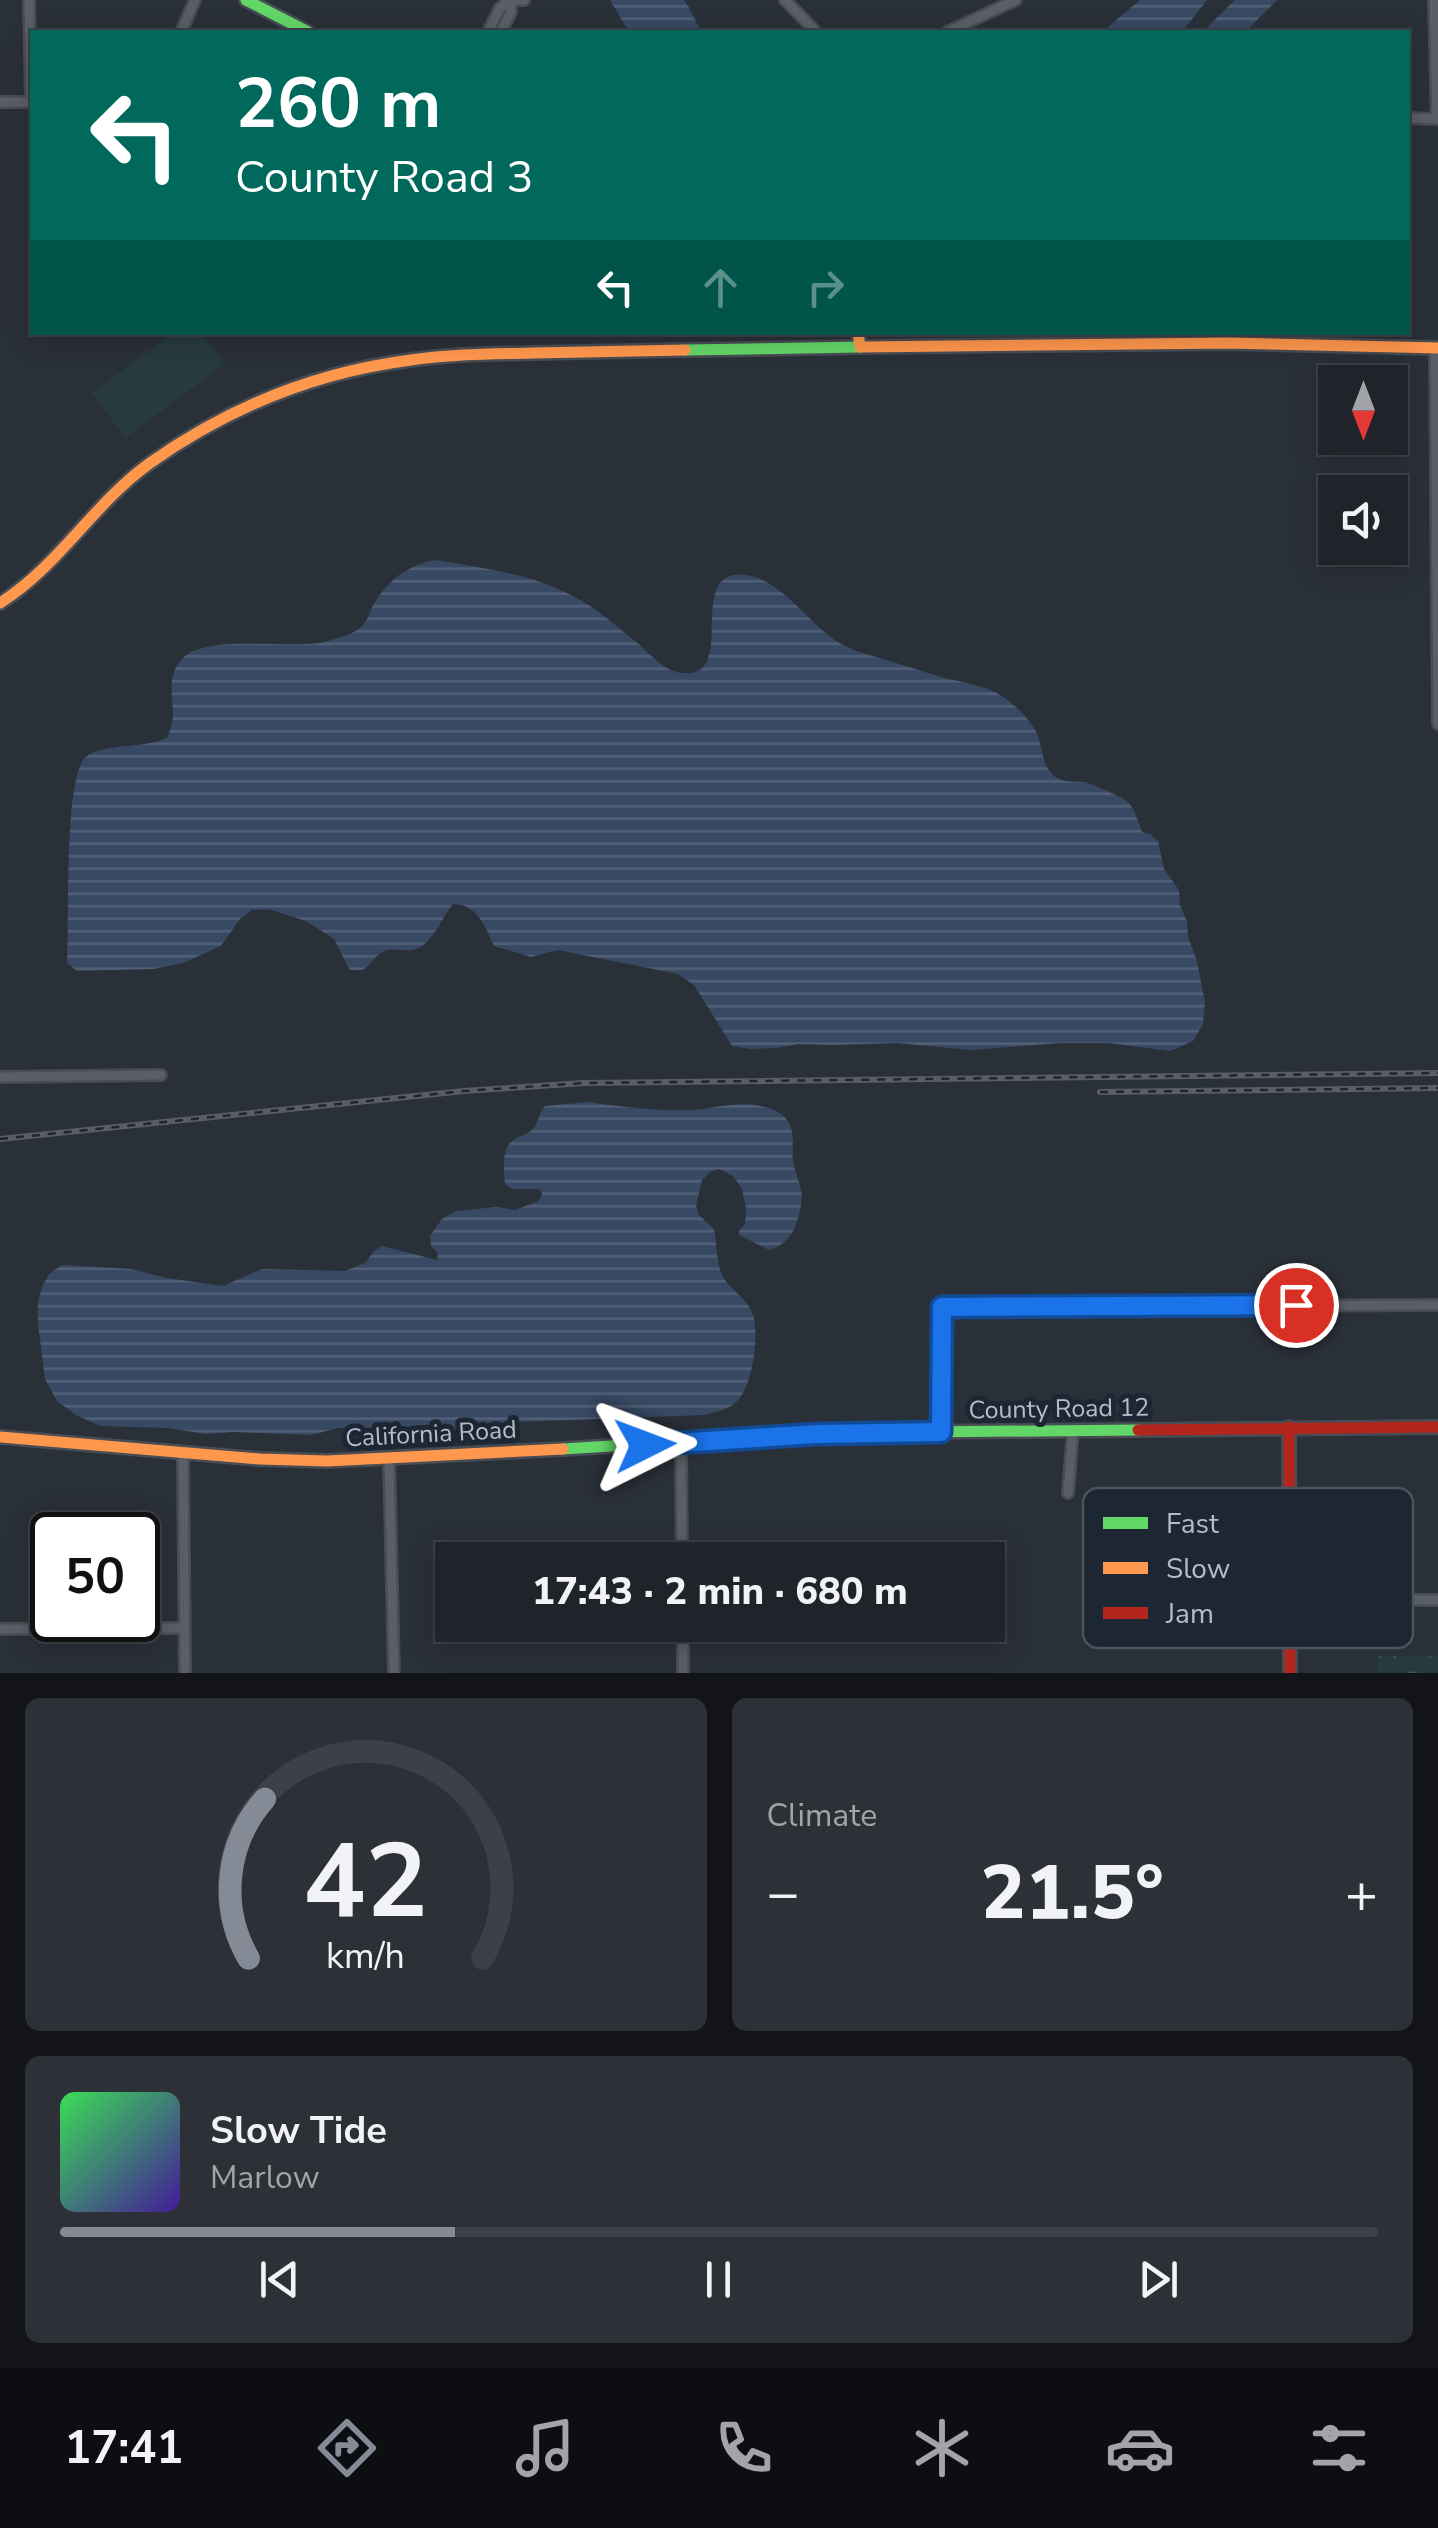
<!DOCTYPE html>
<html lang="en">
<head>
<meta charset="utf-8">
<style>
  :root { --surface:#20242a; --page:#2d3036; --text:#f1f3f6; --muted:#a2a4a8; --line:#3d4147; --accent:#848b96 }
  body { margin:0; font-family:"Nunito Sans",sans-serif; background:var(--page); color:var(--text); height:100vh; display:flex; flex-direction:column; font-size:38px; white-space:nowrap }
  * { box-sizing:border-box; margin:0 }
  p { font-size:32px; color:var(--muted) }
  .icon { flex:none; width:55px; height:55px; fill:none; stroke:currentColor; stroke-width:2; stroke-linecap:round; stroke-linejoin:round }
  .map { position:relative; height:1673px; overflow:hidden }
  .side { display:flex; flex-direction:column; gap:25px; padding:25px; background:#121417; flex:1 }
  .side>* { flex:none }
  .top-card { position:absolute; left:30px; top:30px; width:1380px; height:305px; border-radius:0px; box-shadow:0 5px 25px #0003,0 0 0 2px var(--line); background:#00695c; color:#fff; overflow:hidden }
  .needle { width:65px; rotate:180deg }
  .controls { position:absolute; left:1318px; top:365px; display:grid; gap:20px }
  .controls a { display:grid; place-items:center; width:90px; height:90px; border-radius:0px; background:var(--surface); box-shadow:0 5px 25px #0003,0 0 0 2px var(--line); font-size:50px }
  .speed { position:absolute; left:30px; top:1512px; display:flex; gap:20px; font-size:50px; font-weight:700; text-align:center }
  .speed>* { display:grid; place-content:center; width:130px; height:130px; border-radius:50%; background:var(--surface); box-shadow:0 5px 25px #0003,0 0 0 2px var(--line); line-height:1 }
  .speed .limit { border:5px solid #111; border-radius:15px; background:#fff; color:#111 }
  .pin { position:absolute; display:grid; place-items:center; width:85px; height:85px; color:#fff; margin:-42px; border:5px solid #fff; border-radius:50%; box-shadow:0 2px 10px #0007 }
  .me { position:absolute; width:110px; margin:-55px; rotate:87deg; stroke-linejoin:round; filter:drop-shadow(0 0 8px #0008) }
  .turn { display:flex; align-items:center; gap:35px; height:210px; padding:0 40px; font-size:45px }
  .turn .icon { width:130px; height:130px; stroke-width:2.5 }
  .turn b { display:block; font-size:70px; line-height:85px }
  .lanes { display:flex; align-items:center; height:95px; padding:0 40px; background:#0003; justify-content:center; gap:50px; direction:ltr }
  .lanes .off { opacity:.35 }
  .big { font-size:75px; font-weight:800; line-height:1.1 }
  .side .card { flex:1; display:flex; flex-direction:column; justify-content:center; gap:15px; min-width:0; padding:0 35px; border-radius:15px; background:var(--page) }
  .side .dial { align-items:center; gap:0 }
  .dial svg { height:260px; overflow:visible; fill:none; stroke:var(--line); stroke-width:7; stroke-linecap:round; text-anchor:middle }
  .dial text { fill:var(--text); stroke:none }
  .song { display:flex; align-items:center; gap:30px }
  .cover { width:120px; height:120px; border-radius:15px; background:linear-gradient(135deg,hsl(130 70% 55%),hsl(260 70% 35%)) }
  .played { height:10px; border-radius:5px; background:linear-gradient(90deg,var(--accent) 30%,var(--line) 30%) }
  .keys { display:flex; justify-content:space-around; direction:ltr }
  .heat { display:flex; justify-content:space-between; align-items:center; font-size:55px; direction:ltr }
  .side .tiles { flex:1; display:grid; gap:25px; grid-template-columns:1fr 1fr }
  .card:last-child { grid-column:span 2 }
  .trip { position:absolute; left:435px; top:1542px; width:570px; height:100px; border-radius:0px; background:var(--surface); box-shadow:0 5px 25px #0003,0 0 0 2px var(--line); font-weight:800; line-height:100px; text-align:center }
  .dock { display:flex; height:160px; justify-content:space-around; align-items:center; background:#0d0e11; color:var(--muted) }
  .dock .icon { width:70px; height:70px }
  .dock .selected { color:var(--accent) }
  .dock b { font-size:45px; color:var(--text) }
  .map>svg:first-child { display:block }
  .forest { fill:url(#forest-crowns) }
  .pitch { fill:#273a3e }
  .water { fill:url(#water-rules) }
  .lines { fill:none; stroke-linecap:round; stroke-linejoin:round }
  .street-casing { stroke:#484c53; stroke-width:14 }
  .fast-casing { stroke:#484c53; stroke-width:16 }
  .slow-casing { stroke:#484c53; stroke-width:16 }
  .jam-casing { stroke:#484c53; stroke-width:16 }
  .street { stroke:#5a5e66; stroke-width:9 }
  .fast { stroke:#63d668; stroke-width:11 }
  .slow { stroke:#ff974d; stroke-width:11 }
  .jam { stroke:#b3261e; stroke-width:11 }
  .rail-casing { stroke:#595d64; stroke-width:6 }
  .rail { stroke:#1d2633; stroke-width:2.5; stroke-dasharray:8; stroke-linecap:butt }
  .route-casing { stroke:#114b97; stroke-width:25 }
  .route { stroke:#1a73e8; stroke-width:18 }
  .labels { text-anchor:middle; stroke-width:10; stroke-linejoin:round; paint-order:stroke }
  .street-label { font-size:25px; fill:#b4bcc9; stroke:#1d2633 }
  .key { fill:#1d2633; stroke:#4a5360; stroke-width:2.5 }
  .key-label { font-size:28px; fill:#b4bcc9 }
</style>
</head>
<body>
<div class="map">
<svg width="1438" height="1673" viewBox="0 0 1438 1673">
  <defs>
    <pattern id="forest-crowns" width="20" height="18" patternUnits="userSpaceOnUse" patternTransform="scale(2.5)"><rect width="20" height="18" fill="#273a3e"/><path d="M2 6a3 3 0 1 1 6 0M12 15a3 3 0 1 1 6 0" fill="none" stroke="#445559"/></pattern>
    <pattern id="water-rules" width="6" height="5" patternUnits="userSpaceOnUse" patternTransform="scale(2.5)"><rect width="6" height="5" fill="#384963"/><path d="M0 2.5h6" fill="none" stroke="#526178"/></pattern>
  </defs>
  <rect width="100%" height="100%" fill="#2a3038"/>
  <!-- forest -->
  <rect class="forest" x="1377" y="1656" width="61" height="17"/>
  <!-- pitch -->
  <polygon class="pitch" points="174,332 201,333 225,364 125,438 92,393"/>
  <!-- water -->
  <g class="water">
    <polygon points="610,0 684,0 690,9 701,32 629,32"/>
    <polygon points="1140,0 1207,0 1182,32 1102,32"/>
    <polygon points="1235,0 1277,0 1245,32 1202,32"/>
    <path d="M434,560c46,7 97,14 139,36 22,11 43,30 62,45 13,10 25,27 42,31 67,15 3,-105 69,-97 34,4 62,47 90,66 17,11 38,15 57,21 17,5 34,11 51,16 18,4 42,8 58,18 13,9 29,24 35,38 6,14 5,32 17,42 8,7 20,5 29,6 8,1 14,5 22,8 29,13 26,12 37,42l8,2 8,7 6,28 15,21 1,15 7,17 1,15 9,24 8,42 -2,21 -10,17 -23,10 -61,-8h-49l-88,7 -75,-7 -65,2 -33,-1 -22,4 -27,1 -18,-3 -38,-61 -16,-11 -120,-24 -27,7 -37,-11c-9,-20 -17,-42 -41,-42 -11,13 -18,35 -34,44 -10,5 -21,0 -31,2 -19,5 -16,26 -39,19l-15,-30 -28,-18 -38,-12 -16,1 -12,9 -19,27 -38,17 -30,6 -76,2 -10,-8c3,-37 -4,-187 19,-206 18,-15 58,-7 82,-20 2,-7 5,-15 5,-22 -1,-22 -6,-42 11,-58 26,-24 112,-6 144,-16 11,-3 27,-7 35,-16 5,-5 7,-15 11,-21 15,-25 32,-37 60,-44z"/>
    <path d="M589,1102c32,5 68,9 101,8 23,-1 47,-9 70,-4 10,2 21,5 27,14 10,14 3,30 7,45 4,19 11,24 6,45 -4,20 -11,34 -31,40l-30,-15v-4l6,-7 1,-16 -4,-19 -9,-13 -14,-7 -8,2 -9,9 -6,26 3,9 15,14c3,15 2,32 8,46 6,13 22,21 29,35 10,20 2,74 -13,90 -9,10 -22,12 -35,15l-186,7 -49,8 -130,-2 -27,7 -78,-3 -27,2 -38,-6 -68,-2 -24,-11 -19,-14 -12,-22 -7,-55v-22l4,-15 7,-13 13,-9 69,4 36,9 56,8 39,-17 83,2 20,-8 10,-13 7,-4 55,14 1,-7 -7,-7 -1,-10 12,-17 14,-8 41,-4 18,3 24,-9 3,-7 -3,-5h-27l-7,-5c-1,-13 -4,-32 6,-42 6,-6 16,-7 22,-13 6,-7 6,-16 12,-23z"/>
  </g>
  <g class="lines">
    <!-- street casing -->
    <g class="street-casing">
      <g id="street">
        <polyline points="29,0 31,102"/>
        <polyline points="506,0 524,0"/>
        <polyline points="785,0 816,32"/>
        <polyline points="1434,0 1437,119"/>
        <polyline points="181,32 195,0"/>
        <polyline points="488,32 500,8 510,1 511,12 501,32"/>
        <polyline points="947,32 1016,0"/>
        <polyline points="0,102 32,102"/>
        <polyline points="1408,118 1438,119"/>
        <polyline points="1435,348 1438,724"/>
        <polyline points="0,1077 161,1075"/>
        <polyline points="941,1432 942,1307 1438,1305"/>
        <polyline points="681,1443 682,1560"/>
        <polyline points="183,1453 185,1673"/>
        <polyline points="389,1458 394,1673"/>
        <polyline points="1068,1493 1073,1430"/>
        <polyline points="1290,1599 1438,1600"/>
        <polyline points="683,1625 683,1673"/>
        <polyline points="0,1629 183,1628"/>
      </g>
    </g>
    <!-- fast casing -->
    <g class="fast-casing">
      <g id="fast">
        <polyline points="246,0 308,32"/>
        <polyline points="685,350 860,347"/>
        <polyline points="563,1449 817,1433 1138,1430"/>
      </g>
    </g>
    <!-- slow casing -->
    <g class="slow-casing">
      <g id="slow">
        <polyline points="858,332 860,347 1230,343 1438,348"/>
        <path d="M0,603c59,-37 93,-99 150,-140 78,-55 166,-91 261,-103 40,-6 81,-6 122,-7 51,-1 101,-2 152,-3"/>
        <polyline points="0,1437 260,1459 327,1461 563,1449"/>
      </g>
    </g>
    <!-- jam casing -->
    <g class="jam-casing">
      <g id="jam">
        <polyline points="1289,1427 1290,1673"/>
        <polyline points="1138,1430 1438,1427"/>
      </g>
    </g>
    <!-- street -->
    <use href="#street" class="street"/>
    <!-- fast -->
    <use href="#fast" class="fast"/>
    <!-- slow -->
    <use href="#slow" class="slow"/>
    <!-- jam -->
    <use href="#jam" class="jam"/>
    <!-- rail casing -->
    <g class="rail-casing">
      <g id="rail">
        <polyline points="1100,1092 1438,1088"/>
        <polyline points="0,1139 464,1091 584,1083 1438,1073"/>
      </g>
    </g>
    <!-- rail -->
    <use href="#rail" class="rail"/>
  </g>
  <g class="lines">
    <!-- route casing -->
    <g class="route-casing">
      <polyline id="route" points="645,1445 817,1434 941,1432 942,1307 1296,1305"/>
    </g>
    <!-- route -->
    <use href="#route" class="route"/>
  </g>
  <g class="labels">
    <!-- street labels -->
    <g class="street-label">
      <text transform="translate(1059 1408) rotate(-1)" y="9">County Road 12</text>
      <text transform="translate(431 1433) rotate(-3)" y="9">California Road</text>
    </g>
  </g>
  <!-- legend -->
  <rect x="1083" y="1488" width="330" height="160" rx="15" class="key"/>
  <rect x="1103" y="1517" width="45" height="12" fill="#63d668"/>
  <rect x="1103" y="1562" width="45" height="12" fill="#ff974d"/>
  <rect x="1103" y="1607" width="45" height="12" fill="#b3261e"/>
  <g class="key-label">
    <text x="1166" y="1533">Fast</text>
    <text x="1166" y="1578">Slow</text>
    <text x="1166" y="1623">Jam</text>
  </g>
</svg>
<div class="controls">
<a><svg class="needle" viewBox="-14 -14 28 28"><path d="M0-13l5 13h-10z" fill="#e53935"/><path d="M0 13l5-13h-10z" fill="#a2a4a8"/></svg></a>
<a><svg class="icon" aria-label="sound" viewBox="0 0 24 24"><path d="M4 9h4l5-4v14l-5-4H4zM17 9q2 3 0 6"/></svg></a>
</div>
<div class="speed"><div class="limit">50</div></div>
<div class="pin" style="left:1296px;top:1305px;background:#d93025"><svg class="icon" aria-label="arrive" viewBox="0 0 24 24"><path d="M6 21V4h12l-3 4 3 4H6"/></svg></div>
<svg class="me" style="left:645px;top:1445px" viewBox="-20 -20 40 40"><path d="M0-17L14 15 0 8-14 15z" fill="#1a73e8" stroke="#fff" stroke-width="4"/></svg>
<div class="trip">17:43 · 2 min · 680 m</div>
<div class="top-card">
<div class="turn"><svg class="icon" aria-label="left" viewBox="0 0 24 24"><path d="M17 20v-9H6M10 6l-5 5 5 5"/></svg><div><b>260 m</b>County Road 3</div></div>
<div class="lanes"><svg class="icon" aria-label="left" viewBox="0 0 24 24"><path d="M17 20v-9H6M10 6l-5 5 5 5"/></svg><svg class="icon off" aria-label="ahead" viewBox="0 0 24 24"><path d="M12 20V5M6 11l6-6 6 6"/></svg><svg class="icon off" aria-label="right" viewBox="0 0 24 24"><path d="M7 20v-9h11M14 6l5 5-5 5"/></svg></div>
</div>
</div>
<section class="side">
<div class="tiles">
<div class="card dial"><svg viewBox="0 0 100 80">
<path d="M14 69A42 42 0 1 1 86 69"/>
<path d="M14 69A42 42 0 0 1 19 20" stroke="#848b96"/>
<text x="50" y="56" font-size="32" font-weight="700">42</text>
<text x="50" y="72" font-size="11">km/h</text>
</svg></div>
<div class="card"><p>Climate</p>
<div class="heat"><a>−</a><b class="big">21.5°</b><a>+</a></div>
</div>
<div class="card">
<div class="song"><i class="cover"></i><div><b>Slow Tide</b><p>Marlow</p></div></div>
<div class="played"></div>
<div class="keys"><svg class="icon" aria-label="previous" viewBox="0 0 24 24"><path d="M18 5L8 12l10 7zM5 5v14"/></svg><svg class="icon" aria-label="pause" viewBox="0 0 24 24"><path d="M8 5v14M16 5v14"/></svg><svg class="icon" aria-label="next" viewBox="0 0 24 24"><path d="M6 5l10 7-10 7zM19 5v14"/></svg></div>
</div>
</div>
</section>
<nav class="dock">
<b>17:41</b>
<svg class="icon selected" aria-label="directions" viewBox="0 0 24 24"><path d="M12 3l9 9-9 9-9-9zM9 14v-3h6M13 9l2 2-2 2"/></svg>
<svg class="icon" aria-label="music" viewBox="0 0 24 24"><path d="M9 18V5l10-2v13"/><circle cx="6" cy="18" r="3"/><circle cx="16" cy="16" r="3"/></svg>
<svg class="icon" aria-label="phone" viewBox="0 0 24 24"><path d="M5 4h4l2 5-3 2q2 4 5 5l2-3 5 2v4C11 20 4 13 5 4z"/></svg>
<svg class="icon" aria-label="climate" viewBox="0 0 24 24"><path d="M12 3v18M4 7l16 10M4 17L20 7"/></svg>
<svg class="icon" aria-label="car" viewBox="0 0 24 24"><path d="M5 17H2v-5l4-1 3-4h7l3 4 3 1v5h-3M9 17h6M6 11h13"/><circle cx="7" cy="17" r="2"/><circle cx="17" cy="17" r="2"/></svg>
<svg class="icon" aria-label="filters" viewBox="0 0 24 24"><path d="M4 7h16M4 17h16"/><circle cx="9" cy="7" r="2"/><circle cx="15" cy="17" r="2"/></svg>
</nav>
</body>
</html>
